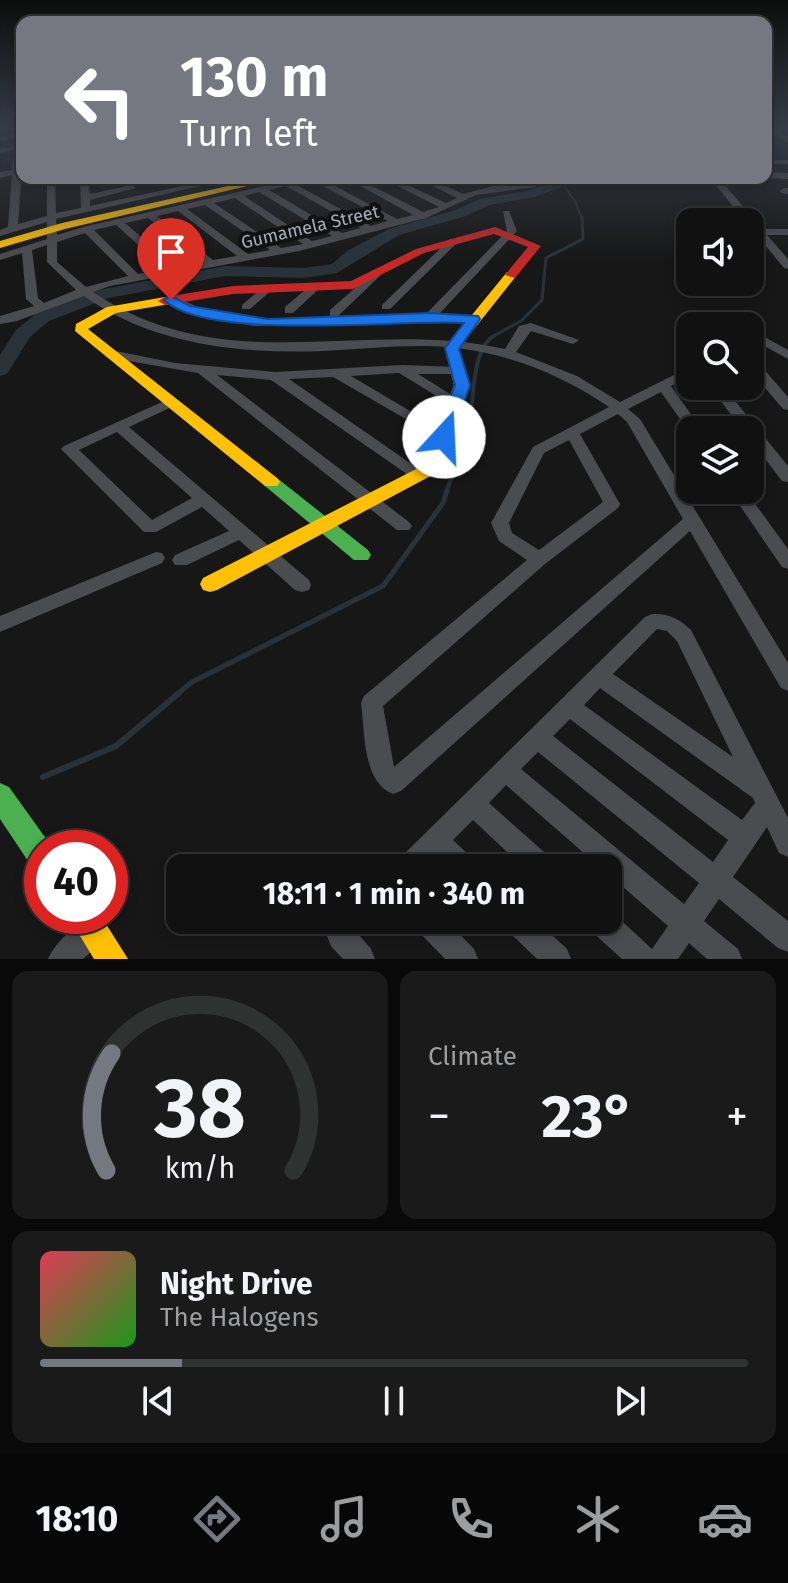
<!DOCTYPE html>
<html lang="en">
<head>
<meta charset="utf-8">
<style>
  :root { --surface:#111; --page:#1a1a1a; --text:#f1f3f6; --muted:#9c9d9f; --line:#303131; --accent:#757880 }
  body { margin:0; font-family:"Fira Sans",sans-serif; background:var(--page); color:var(--text); height:100vh; display:flex; flex-direction:column; font-size:30px; white-space:nowrap }
  * { box-sizing:border-box; margin:0 }
  p { font-size:26px; color:var(--muted) }
  .icon { flex:none; width:44px; height:44px; fill:none; stroke:currentColor; stroke-width:2; stroke-linecap:round; stroke-linejoin:round }
  .map { position:relative; height:959px; overflow:hidden }
  .drawer { display:flex; flex-direction:column; gap:12px; padding:12px; background:#090909; flex:1 }
  .drawer>* { flex:none }
  .guide { position:absolute; left:16px; top:16px; width:756px; height:168px; border-radius:16px; box-shadow:0 4px 12px #0003,0 0 0 2px var(--line); background:#757880; color:#fff; overflow:hidden }
  .controls { position:absolute; left:676px; top:208px; display:grid; gap:16px }
  .controls a { display:grid; place-items:center; width:88px; height:88px; border-radius:16px; background:var(--surface); box-shadow:0 4px 12px #0003,0 0 0 2px var(--line); font-size:40px }
  .speed { position:absolute; left:24px; top:830px; display:flex; gap:16px; font-size:40px; font-weight:700; text-align:center }
  .speed>* { display:grid; place-content:center; width:104px; height:104px; border-radius:50%; background:var(--surface); box-shadow:0 4px 12px #0003,0 0 0 2px var(--line); line-height:1 }
  .speed .limit { border:12px solid #d22; background:#fff; color:#111 }
  .pin { position:absolute; display:grid; place-items:center; width:68px; height:68px; color:#fff; margin:-82px -34px; border-radius:50% 50% 50% 0; rotate:-45deg; box-shadow:0 0 8px #0007 }
  .pin .icon { rotate:45deg }
  .me { position:absolute; width:88px; margin:-44px; rotate:20deg; stroke-linejoin:round; filter:drop-shadow(0 0 6px #0008) }
  .turn { display:flex; align-items:center; gap:28px; height:168px; padding:0 32px; font-size:36px }
  .turn .icon { width:104px; height:104px; stroke-width:2.5 }
  .turn b { display:block; font-size:56px; line-height:68px }
  .big { font-size:60px; font-weight:700; line-height:1.1 }
  .drawer .card { flex:1; display:flex; flex-direction:column; justify-content:center; gap:12px; min-width:0; padding:0 28px; border-radius:16px; background:var(--page) }
  .drawer .dial { align-items:center; gap:0 }
  .dial svg { height:208px; overflow:visible; fill:none; stroke:var(--line); stroke-width:7; stroke-linecap:round; text-anchor:middle }
  .dial text { fill:var(--text); stroke:none }
  .song { display:flex; align-items:center; gap:24px }
  .cover { width:96px; height:96px; border-radius:12px; background:linear-gradient(135deg,hsl(350 70% 55%),hsl(120 70% 35%)) }
  .played { height:8px; border-radius:4px; background:linear-gradient(90deg,var(--accent) 20%,var(--line) 20%) }
  .keys { display:flex; justify-content:space-around; direction:ltr }
  .heat { display:flex; justify-content:space-between; align-items:center; font-size:44px; direction:ltr }
  .drawer .tiles { flex:1; display:grid; gap:12px; grid-template-columns:1fr 1fr }
  .card:last-child { grid-column:span 2 }
  .trip { position:absolute; left:166px; top:854px; width:456px; height:80px; border-radius:16px; background:var(--surface); box-shadow:0 4px 12px #0003,0 0 0 2px var(--line); font-weight:700; line-height:80px; text-align:center }
  .tab-bar { display:flex; height:128px; justify-content:space-around; align-items:center; background:#070707; color:var(--muted) }
  .tab-bar .icon { width:56px; height:56px }
  .tab-bar .selected { color:var(--accent) }
  .tab-bar b { font-size:36px; color:var(--text) }
  .map>svg:first-child { display:block }
  .lines { fill:none; stroke-linecap:round; stroke-linejoin:round }
  .stream-far4 { stroke:#2a3239; stroke-width:2 }
  .stream-far3 { stroke:#2a3239; stroke-width:3 }
  .stream-far2 { stroke:#2a3239; stroke-width:4 }
  .stream-far1 { stroke:#2a3239; stroke-width:5 }
  .stream { stroke:#2a3239; stroke-width:6 }
  .river { fill:#2a3239; fill-rule:evenodd }
  .street { fill:#4b4c50; fill-rule:evenodd }
  .fast { fill:#4caf50; fill-rule:evenodd }
  .slow { fill:#ffc107; fill-rule:evenodd }
  .jam { fill:#c62828; fill-rule:evenodd }
  .route { fill:#1a73e8; stroke:#114b97; stroke-width:2 }
  .labels { text-anchor:middle; stroke-width:8; stroke-linejoin:round; paint-order:stroke }
  .far-street-label { font-size:18px; fill:#a8adb8; stroke:#111113 }
</style>
</head>
<body>
<div class="map">
<svg width="788" height="959" viewBox="0 0 788 959">
  <rect width="100%" height="100%" fill="#171717"/>
  <g class="lines">
    <!-- stream-far4 -->
    <polyline class="stream-far4" points="558,178 575,201 582,219"/>
    <!-- stream-far3 -->
    <polyline class="stream-far3" points="490,338 521,321 542,300 546,258 583,239 582,217"/>
    <!-- stream-far2 -->
    <path class="stream-far2" d="M446,493c8,-24 20,-49 24,-74 4,-21 2,-71 24,-83"/>
    <!-- stream-far1 -->
    <polyline class="stream-far1" points="176,695 192,682 383,586 443,503 447,491"/>
    <!-- stream -->
    <polyline class="stream" points="43,777 116,746 179,693"/>
    <!-- river -->
    <polygon class="river" points="559,179 566,183 564,186 535,197 489,205 466,216 399,235 337,273 303,278 225,276 109,298 49,321 30,337 7,374 0,376 0,355 16,330 37,313 99,290 225,266 303,268 332,264 347,251 389,229 456,210 480,199 527,191"/>
    <!-- street -->
    <g class="street">
      <polygon points="766,128 774,128 788,137 788,143"/>
      <polygon points="22,132 22,136 0,141 0,137"/>
      <polygon points="22,144 22,148 0,153 0,149"/>
      <path d="M13,159h6l3,8 -4,57 29,-8v-38h8l1,35 25,-5 -1,-30h8l2,16 42,-9 4,3 -46,12v6l129,-28h16l-179,41 1,16 30,-9 213,-48h20l77,41 16,-4 -67,-37h11l66,34 16,-5 -57,-29h11l53,25 11,-5 -40,-20h11l35,16 38,-10 26,-1 -2,-5h8l3,9 -60,8 -50,23 -127,33 -189,35 -17,6c133,90 270,25 412,57l14,-23 12,-3 48,17 -6,4 -42,-13 -15,21 61,24 43,26 70,-35v9l-19,10 31,44h-12v3l-29,-41 -33,17 12,10 148,244v28l-7,-3 -91,-157 -289,260 -8,3c-31,-12 -28,-63 -32,-91l3,-7 163,-136 -28,-19 -8,-18 42,-76 76,-40c-46,-31 -96,-52 -152,-59 -45,-5 -89,1 -134,3 -83,3 -170,-6 -239,-55l-67,25 -17,3v-8l34,-10 -8,-7 -4,-46 -22,7v-6l47,-15v-17l-47,14v-6l8,-3 4,-52 -12,3v-6l12,-2zM312,180l76,41 -17,5 -76,-42zM286,186l75,42 -19,5 -73,-43zM259,192l73,44 -20,5 -68,-45zM235,198l68,46 -22,4 -67,-45zM205,205l65,45 -22,4 -61,-45zM178,211l59,45 -24,4 -56,-44zM148,218l54,44 -26,5 -51,-44zM116,225l49,44 -27,5 -44,-44zM85,233l43,43 -42,11 -29,-25v-20zM47,245v17l29,28 -32,13 -6,-5 -6,-48zM618,414l9,8 56,97 -289,248 -11,-61 162,-142 73,-56 2,-4 -40,-70zM569,440l34,62 -64,48 -27,-17 -3,-10 35,-70z"/>
      <rect x="766" y="160" width="22" height="4"/>
      <polygon points="766,172 788,173 788,179 766,178"/>
      <polygon points="453,178 464,178 474,184 467,186"/>
      <polygon points="710,178 719,178 762,229 788,229 788,235 767,235 788,259 788,269 784,268 750,227 750,222 746,222"/>
      <polygon points="784,188 788,188 788,194 781,193 780,191"/>
      <path d="M503,211h6l8,20 -78,83 35,1 4,1v6l-225,4 -61,-12 -27,-14 6,-3c18,5 34,14 52,18 67,14 136,-1 203,-1l81,-83z"/>
      <polygon points="450,239 459,241 390,309 382,309 382,305"/>
      <polygon points="372,273 381,275 338,316 330,316 330,310"/>
      <polygon points="312,284 322,286 293,313 285,313 285,307"/>
      <polygon points="263,287 273,289 250,309 242,309 242,305"/>
      <polygon points="757,333 788,350 788,359 757,342 750,345 750,336"/>
      <polygon points="111,350 175,363 275,372 402,365 458,367 463,368 463,374 418,374 463,402 461,405 451,405 399,373 351,376 449,434 451,437 449,440 444,441 333,377 289,379 423,472 425,476 417,481 271,380 217,375 409,522 412,526 409,530 397,530 198,373 106,357 105,354"/>
      <polygon points="750,358 755,359 788,397 788,410 783,409 750,370"/>
      <polygon points="709,386 723,386 788,466 788,482 782,481 750,439 750,430 743,430"/>
      <path d="M171,398l5,1 2,3 -2,3 -47,22 180,153 2,5 -2,5 -7,2 -7,-2 -56,-50 -52,25h-12l-3,-5 3,-5 54,-24 -27,-24 -46,25h-12l-83,-83 3,-3zM117,432l75,66 -40,22 -73,-70z"/>
      <polygon points="729,490 745,490 788,549 788,569 782,567"/>
      <polygon points="156,552 162,553 165,558 162,563 0,632 0,616"/>
      <path d="M652,614c16,-1 28,5 39,16l97,188v39l-9,-4 -12,-26 -34,50 55,44v31l-10,-4 -59,-49 -15,22 34,28 4,10h-35l-18,-16 -11,16h-56l-32,-29 -3,-10h21l2,-10 42,39 16,-23 -60,-52v-6h-7l-95,-83 -17,18 63,56 4,9h-32l-51,-48 -20,20 20,19 4,9h-31l-10,-10 -10,10h-31l4,-9 246,-242zM657,629l10,2 10,10 56,116 -120,-83zM600,688l153,110 2,5 -13,17 -158,-115zM570,719l158,121 -15,22 -160,-126zM538,752l161,131 -15,21 -163,-135z"/>
      <path d="M93,917l10,4 4,10 -4,10 -20,18h-35c7,-17 28,-35 45,-42z"/>
      <polygon points="338,920 370,920 360,936 371,949 375,959 343,959 331,946 327,936"/>
      <polygon points="414,920 446,920 474,949 478,959 445,959 417,930"/>
      <polygon points="504,920 536,920 567,949 571,959 537,959 507,930"/>
    </g>
    <!-- fast -->
    <g class="fast">
      <polygon points="271,476 277,478 368,550 371,555 368,560 354,560 265,486 262,482"/>
      <polygon points="0,783 9,787 52,847 42,848 42,871 32,867 0,819"/>
    </g>
    <!-- slow -->
    <g class="slow">
      <polygon points="264,178 282,178 65,229 0,248 0,241 62,223"/>
      <polygon points="507,272 517,275 459,348 470,385 438,472 217,590 210,592 203,590 200,584 203,578 424,465 454,385 445,348"/>
      <polygon points="165,297 172,301 170,304 116,313 88,329 277,478 280,482 277,486 265,486 75,331 76,324 107,307"/>
      <polygon points="68,916 101,916 128,959 94,959"/>
    </g>
    <!-- jam -->
    <polygon class="jam" points="495,227 541,246 515,278 505,275 528,247 494,234 424,253 353,289 233,294 165,305 158,301 165,297 233,286 351,281 416,249"/>
  </g>
  <!-- sky -->
  <linearGradient id="sky" x2="0" y2="1"><stop stop-color="#0d0d0d"/><stop offset="0.49" stop-color="#363c47"/><stop offset="1" stop-color="#363c47" stop-opacity="0"/></linearGradient>
  <rect width="788" height="262" fill="url(#sky)"/>
  <!-- route -->
  <path class="route" d="M171,296l19,10 78,13 162,-6 48,3 2,3 -21,30 11,36 -18,52 -8,6 -9,-6 20,-52 -10,-37 19,-25c-65,-4 -256,19 -300,-23z"/>
  <g class="labels">
    <!-- far-street labels -->
    <g class="far-street-label">
      <text transform="translate(310 227) rotate(-13)" y="6">Gumamela Street</text>
    </g>
  </g>
</svg>
<div class="controls">
<a><svg class="icon" aria-label="sound" viewBox="0 0 24 24"><path d="M4 9h4l5-4v14l-5-4H4zM17 9q2 3 0 6"/></svg></a>
<a><svg class="icon" aria-label="search" viewBox="0 0 24 24"><circle cx="10" cy="10" r="6"/><path d="M15 15l6 6"/></svg></a>
<a><svg class="icon" aria-label="layers" viewBox="0 0 24 24"><path d="M12 4l9 5-9 5-9-5zM3 14l9 5 9-5"/></svg></a>
</div>
<div class="speed"><div class="limit">40</div></div>
<div class="pin" style="left:171px;top:300px;background:#d93025"><svg class="icon" aria-label="arrive" viewBox="0 0 24 24"><path d="M6 21V4h12l-3 4 3 4H6"/></svg></div>
<svg class="me" style="left:444px;top:437px" viewBox="-20 -20 40 40"><circle r="19" fill="#fff"/><path d="M0-13L10 11 0 6-10 11z" fill="#1a73e8"/></svg>
<div class="trip">18:11 · 1 min · 340 m</div>
<div class="guide">
<div class="turn"><svg class="icon" aria-label="left" viewBox="0 0 24 24"><path d="M17 20v-9H6M10 6l-5 5 5 5"/></svg><div><b>130 m</b>Turn left</div></div>
</div>
</div>
<section class="drawer">
<div class="tiles">
<div class="card dial"><svg viewBox="0 0 100 80">
<path d="M14 69A42 42 0 1 1 86 69"/>
<path d="M14 69A42 42 0 0 1 16 24" stroke="#757880"/>
<text x="50" y="56" font-size="32" font-weight="700">38</text>
<text x="50" y="72" font-size="11">km/h</text>
</svg></div>
<div class="card"><p>Climate</p>
<div class="heat"><a>−</a><b class="big">23°</b><a>+</a></div>
</div>
<div class="card">
<div class="song"><i class="cover"></i><div><b>Night Drive</b><p>The Halogens</p></div></div>
<div class="played"></div>
<div class="keys"><svg class="icon" aria-label="previous" viewBox="0 0 24 24"><path d="M18 5L8 12l10 7zM5 5v14"/></svg><svg class="icon" aria-label="pause" viewBox="0 0 24 24"><path d="M8 5v14M16 5v14"/></svg><svg class="icon" aria-label="next" viewBox="0 0 24 24"><path d="M6 5l10 7-10 7zM19 5v14"/></svg></div>
</div>
</div>
</section>
<nav class="tab-bar">
<b>18:10</b>
<svg class="icon selected" aria-label="directions" viewBox="0 0 24 24"><path d="M12 3l9 9-9 9-9-9zM9 14v-3h6M13 9l2 2-2 2"/></svg>
<svg class="icon" aria-label="music" viewBox="0 0 24 24"><path d="M9 18V5l10-2v13"/><circle cx="6" cy="18" r="3"/><circle cx="16" cy="16" r="3"/></svg>
<svg class="icon" aria-label="phone" viewBox="0 0 24 24"><path d="M5 4h4l2 5-3 2q2 4 5 5l2-3 5 2v4C11 20 4 13 5 4z"/></svg>
<svg class="icon" aria-label="climate" viewBox="0 0 24 24"><path d="M12 3v18M4 7l16 10M4 17L20 7"/></svg>
<svg class="icon" aria-label="car" viewBox="0 0 24 24"><path d="M5 17H2v-5l4-1 3-4h7l3 4 3 1v5h-3M9 17h6M6 11h13"/><circle cx="7" cy="17" r="2"/><circle cx="17" cy="17" r="2"/></svg>
</nav>
</body>
</html>
